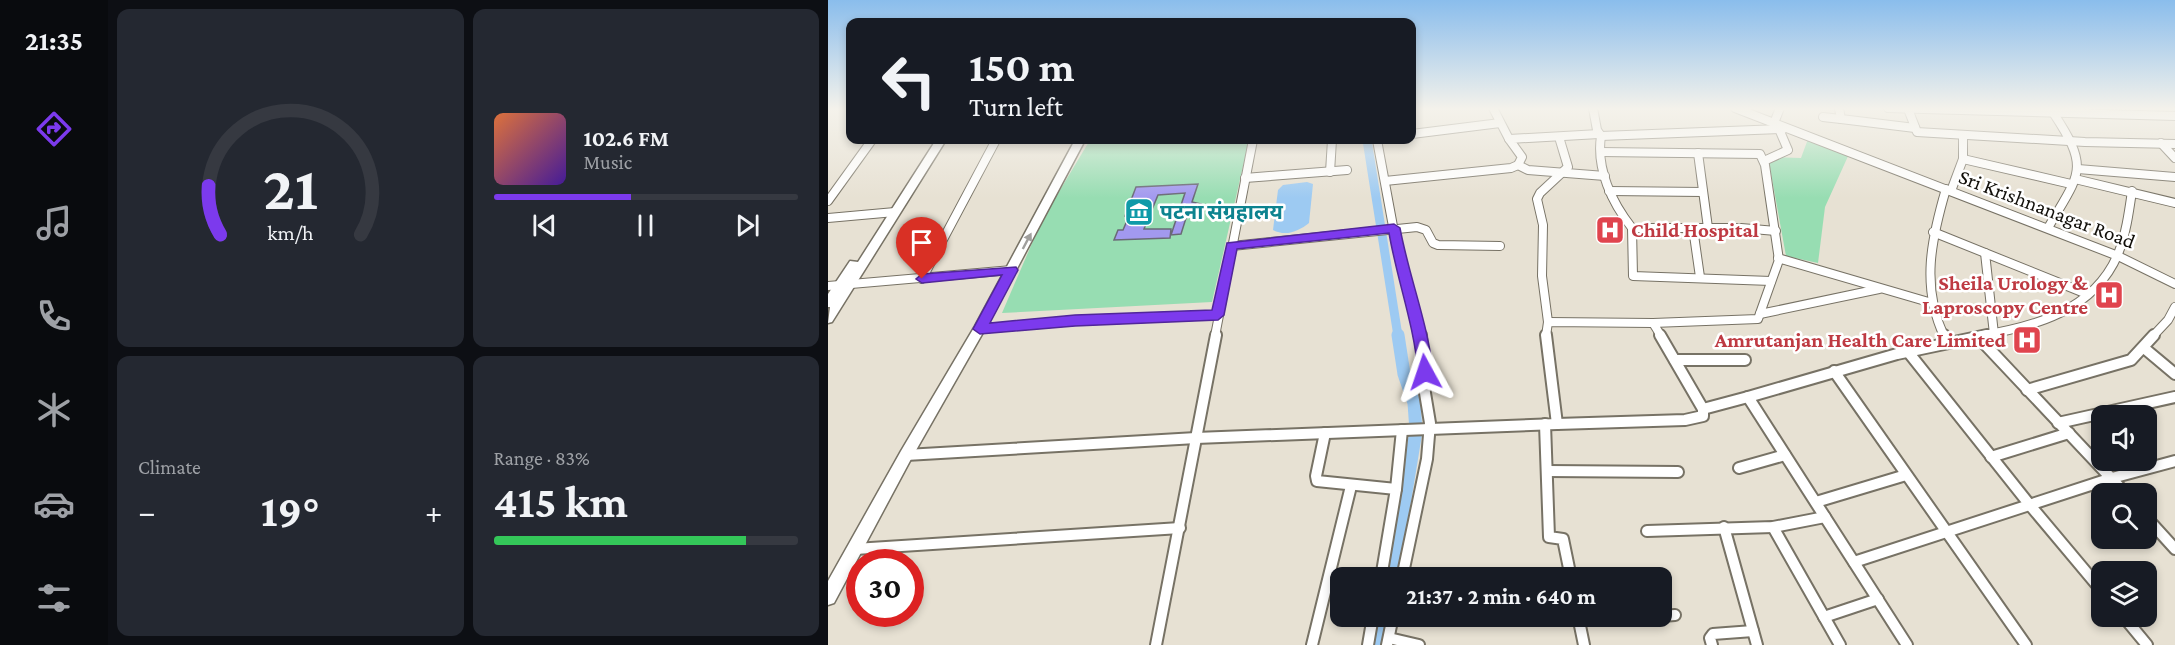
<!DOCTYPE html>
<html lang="en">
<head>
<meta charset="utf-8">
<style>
  :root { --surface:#171b24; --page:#242831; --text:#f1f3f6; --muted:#9ea1a6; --line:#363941; --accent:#7c3aed }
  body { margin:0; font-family:"Crimson Pro","Noto Sans Devanagari",serif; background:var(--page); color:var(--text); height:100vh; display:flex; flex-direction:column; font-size:22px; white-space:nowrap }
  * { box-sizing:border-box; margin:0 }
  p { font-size:20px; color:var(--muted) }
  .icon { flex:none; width:33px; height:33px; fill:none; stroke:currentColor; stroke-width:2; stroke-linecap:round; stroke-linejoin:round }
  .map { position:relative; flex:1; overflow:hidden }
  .details { display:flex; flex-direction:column; gap:9px; padding:9px; background:#0d0f14; width:720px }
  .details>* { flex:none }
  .banner { position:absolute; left:18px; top:18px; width:570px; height:126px; border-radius:12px; box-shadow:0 3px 9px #0003; background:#171b24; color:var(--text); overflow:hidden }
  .tools { position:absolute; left:1263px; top:405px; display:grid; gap:12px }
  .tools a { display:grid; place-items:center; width:66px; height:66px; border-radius:12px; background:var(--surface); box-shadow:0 3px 9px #0003; font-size:30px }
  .speed { position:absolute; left:18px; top:549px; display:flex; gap:12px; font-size:30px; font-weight:700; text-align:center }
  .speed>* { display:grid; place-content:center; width:78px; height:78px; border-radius:50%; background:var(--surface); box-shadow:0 3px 9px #0003; line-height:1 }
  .speed .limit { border:9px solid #d22; background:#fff; color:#111 }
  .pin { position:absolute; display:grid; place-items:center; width:51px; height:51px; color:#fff; margin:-62px -26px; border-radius:50% 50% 50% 0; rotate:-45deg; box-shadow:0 0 6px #0007 }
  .pin .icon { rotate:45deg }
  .me { position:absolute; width:66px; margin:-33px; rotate:355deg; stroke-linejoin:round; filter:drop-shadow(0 0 4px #0008) }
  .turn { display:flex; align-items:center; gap:21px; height:126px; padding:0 24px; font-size:27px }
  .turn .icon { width:78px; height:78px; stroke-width:2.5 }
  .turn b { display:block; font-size:42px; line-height:51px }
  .big { font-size:45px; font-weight:700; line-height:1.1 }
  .details .tile { flex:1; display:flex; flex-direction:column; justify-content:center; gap:9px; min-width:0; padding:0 21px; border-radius:12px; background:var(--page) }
  .details .dial { align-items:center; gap:0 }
  .dial svg { height:156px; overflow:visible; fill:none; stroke:var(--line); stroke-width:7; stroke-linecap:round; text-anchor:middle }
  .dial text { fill:var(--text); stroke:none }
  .song { display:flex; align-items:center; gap:18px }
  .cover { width:72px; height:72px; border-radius:9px; background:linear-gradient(135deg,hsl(20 70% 55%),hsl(260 70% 35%)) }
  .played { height:6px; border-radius:3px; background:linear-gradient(90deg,var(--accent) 45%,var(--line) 45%) }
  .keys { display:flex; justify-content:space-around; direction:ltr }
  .heat { display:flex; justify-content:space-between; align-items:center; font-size:33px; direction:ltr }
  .charge { height:9px; border-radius:4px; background:linear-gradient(90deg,#34c759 83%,var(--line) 0) }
  .details .tiles { flex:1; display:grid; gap:9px; grid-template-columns:repeat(2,1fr) }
  .trip { position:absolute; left:502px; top:567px; width:342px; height:60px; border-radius:12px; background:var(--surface); box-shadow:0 3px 9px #0003; font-weight:700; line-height:60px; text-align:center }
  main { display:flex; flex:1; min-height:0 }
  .menu { display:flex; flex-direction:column; width:108px; justify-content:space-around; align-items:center; background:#090b0e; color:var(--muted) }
  .menu .icon { width:42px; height:42px }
  .menu .on { color:var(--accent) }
  .menu b { font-size:27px; color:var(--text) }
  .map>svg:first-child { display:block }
  .green { fill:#97ddb2 }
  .water { fill:#9dcaf2 }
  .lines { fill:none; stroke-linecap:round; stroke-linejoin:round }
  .canal-far1 { stroke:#9dcaf2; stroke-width:9 }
  .canal { stroke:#9dcaf2; stroke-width:13 }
  .building { fill:#a299ef; stroke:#6a6976; stroke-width:1.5 }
  .minor-far1-casing { stroke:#777265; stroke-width:10 }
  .minor-casing { stroke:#777265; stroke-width:14 }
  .tertiary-casing { stroke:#777265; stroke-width:3 }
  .minor-far1 { stroke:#fff; stroke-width:8 }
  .minor { stroke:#fff; stroke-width:10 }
  .tertiary { fill:#fff; fill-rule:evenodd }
  .oneway { fill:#a09f9d }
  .route { fill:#7c3aed; stroke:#51269a; stroke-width:1.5 }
  .labels { text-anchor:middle; stroke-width:5; stroke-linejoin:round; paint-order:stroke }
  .street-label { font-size:21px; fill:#110f0a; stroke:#fff }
  .culture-label { font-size:21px; font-weight:bold; fill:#0d838f; stroke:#fff; text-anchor:start }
  .health-label { font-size:21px; font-weight:bold; fill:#be3a42; stroke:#fff; text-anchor:end }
</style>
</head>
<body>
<main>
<nav class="menu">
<b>21:35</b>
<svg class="icon on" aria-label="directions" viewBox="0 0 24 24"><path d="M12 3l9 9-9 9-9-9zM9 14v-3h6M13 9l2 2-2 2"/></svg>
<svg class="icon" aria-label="music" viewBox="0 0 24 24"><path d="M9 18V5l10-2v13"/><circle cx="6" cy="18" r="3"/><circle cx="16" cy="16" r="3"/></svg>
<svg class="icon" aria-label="phone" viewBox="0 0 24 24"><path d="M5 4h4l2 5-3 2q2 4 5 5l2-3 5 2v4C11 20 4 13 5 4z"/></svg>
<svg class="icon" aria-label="climate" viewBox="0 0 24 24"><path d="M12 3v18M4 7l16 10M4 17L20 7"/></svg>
<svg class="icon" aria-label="car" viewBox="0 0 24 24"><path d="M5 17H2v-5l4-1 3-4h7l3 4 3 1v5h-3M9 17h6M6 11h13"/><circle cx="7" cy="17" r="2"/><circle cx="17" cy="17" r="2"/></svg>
<svg class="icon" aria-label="filters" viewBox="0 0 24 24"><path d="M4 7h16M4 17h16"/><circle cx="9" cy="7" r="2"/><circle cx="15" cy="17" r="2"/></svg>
</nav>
<section class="details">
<div class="tiles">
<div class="tile dial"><svg viewBox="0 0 100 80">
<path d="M14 69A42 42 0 1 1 86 69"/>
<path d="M14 69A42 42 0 0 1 8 44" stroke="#7c3aed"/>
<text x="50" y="56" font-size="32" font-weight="700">21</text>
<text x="50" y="72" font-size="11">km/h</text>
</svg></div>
<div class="tile">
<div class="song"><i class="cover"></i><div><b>102.6 FM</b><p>Music</p></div></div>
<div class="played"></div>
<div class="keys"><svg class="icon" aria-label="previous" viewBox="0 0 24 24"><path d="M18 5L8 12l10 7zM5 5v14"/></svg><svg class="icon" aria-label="pause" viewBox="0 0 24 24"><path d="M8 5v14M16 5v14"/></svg><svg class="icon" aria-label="next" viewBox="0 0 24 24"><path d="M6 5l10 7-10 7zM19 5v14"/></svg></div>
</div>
<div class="tile"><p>Climate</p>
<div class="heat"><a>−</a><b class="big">19°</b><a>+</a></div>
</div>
<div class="tile"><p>Range · 83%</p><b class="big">415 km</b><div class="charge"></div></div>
</div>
</section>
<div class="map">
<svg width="1347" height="645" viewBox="0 0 1347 645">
  <rect width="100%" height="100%" fill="#e7e1d3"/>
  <!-- green -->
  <g class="green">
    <polygon points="980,139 1021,154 997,207 990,263 958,256 940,157 973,158"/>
    <polygon points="262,140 421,140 384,302 174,313 214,220"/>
  </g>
  <!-- water -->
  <path class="water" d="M479,182l6,2 -4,39c-10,8 -23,14 -36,7l5,-40 5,-5z"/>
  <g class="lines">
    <!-- canal-far1 -->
    <polyline class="canal-far1" points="539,140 570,336"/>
    <!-- canal -->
    <g class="canal">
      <polyline points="564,578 588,431 586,403 576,374 570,335"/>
      <polyline points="549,645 556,616"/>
    </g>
  </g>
  <!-- building -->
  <polygon class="building" points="370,184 364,202 373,204 368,215 358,218 353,234 343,235 357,193 330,195 316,229 343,229 342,238 286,240 290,230 295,230 301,216 297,216 308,187"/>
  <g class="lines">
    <!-- minor-far1 casing -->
    <g class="minor-far1-casing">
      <g id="minor-far1">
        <polyline points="665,108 681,139"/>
        <polyline points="765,108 769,130 773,136 955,129"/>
        <polyline points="907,108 1290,256 1347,284"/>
        <polyline points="1011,108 1013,119 1087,128"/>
        <polyline points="1060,108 1347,116"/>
        <polyline points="1080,109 1089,132 1257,142 1347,144"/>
        <polyline points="995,117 1013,119"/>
        <polyline points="946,123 952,108"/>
        <polyline points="584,134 672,123"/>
        <path d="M773,136c-5,33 11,67 31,92h109l35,3"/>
        <polyline points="549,140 569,248 594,336"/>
        <polyline points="1333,143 1347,158"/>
        <polyline points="773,152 932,154 937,165 951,260 930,319 825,323 833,336"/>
        <polyline points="870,153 880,228"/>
        <polyline points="1135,159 1243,184"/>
        <polyline points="936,161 960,150 951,129"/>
        <polyline points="690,165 700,170 777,176"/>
        <polyline points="1250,169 1347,177"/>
        <polyline points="502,172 504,140"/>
        <polyline points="417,178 519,170"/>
        <polyline points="1247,179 1347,203"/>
        <polyline points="557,181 683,168 690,165 694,157 681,139 771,134"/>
        <polyline points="781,191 875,192"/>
        <polyline points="1123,191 1135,159 1135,135"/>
        <polyline points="0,201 44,140"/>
        <polyline points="0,218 67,212"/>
        <polyline points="804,228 805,276 943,281"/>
        <polyline points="865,228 872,277"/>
        <path d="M1220,228c31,-54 43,-58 6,-114"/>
        <polyline points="1105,232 1259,294"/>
        <polyline points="404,246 589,227 598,230 605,243 610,245 672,246"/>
        <polyline points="1157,253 1166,334"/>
        <polyline points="950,258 1104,303"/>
        <polyline points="94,279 168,140"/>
        <polyline points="0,286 184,270"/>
        <polyline points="932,314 1051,289"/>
        <polyline points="720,322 714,276 715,225 709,199 712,193 740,167 731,137"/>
        <polyline points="151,329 247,321 390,315"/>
        <polyline points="387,336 425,140"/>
        <polyline points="718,336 720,322 825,323"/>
        <path d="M1116,336c-23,-49 -13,-96 2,-147"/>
        <path d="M1150,336c56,-9 116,-25 140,-82 8,-20 11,-42 14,-63"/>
        <polyline points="1325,336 1340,320 1347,307"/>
      </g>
    </g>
    <!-- minor casing -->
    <g class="minor-casing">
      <g id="minor">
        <polyline points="1116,335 1119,342"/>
        <polyline points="1151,338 1298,494"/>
        <polyline points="1316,348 1347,374"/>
        <polyline points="1081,353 1201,504 1274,591"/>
        <polyline points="847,360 917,360"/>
        <polyline points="1006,371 1198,645"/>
        <polyline points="1199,390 1303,360 1326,335"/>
        <polyline points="875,409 920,397"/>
        <polyline points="1230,423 1347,397"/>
        <polyline points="717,424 721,537 735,539 743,578"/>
        <polyline points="729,424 857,420 875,416 875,409 832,335"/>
        <polyline points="497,433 488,476 489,481 568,489"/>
        <polyline points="78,455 368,438 729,424 718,335"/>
        <polyline points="1163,457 1241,433"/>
        <polyline points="911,468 957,455"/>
        <polyline points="719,471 850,472"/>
        <polyline points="988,502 1078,475"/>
        <polyline points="1318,517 1347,549"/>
        <polyline points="896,527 929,645"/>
        <polyline points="945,527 1012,645"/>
        <polyline points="819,531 945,527 997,517"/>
        <polyline points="27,549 352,528"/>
        <polyline points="1026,562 1284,478 1347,461"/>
        <polyline points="553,578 568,489 574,430"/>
        <polyline points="574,578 599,459 602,423 597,393 593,335"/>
        <polyline points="750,616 756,645"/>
        <polyline points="834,616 847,615"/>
        <polyline points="1295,616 1319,645"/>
        <polyline points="996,617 1050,599"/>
        <polyline points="751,619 816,616"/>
        <polyline points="561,638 591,645"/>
        <polyline points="328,645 388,335"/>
        <polyline points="484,645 523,486"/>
        <polyline points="540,645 545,616"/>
        <polyline points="559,645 565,616"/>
        <polyline points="884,645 882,638 885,634 925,631"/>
        <polyline points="1079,645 920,397 1069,354 1159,335"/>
      </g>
    </g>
    <!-- tertiary casing -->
    <g class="tertiary-casing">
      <g id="tertiary">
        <polygon points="108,140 118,140 4,322 0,323 2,307 0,307 0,294 22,261 30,262"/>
        <polygon points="247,140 257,140 157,329 83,459 6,603 0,605 0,581 73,451 147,326"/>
      </g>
    </g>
    <!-- minor-far1 -->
    <use href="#minor-far1" class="minor-far1"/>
    <!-- minor -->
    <use href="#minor" class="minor"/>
    <!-- tertiary -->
    <use href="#tertiary" class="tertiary"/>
  </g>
  <!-- one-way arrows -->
  <defs><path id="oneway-solid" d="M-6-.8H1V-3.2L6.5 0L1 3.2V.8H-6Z" transform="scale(1.5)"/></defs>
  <use class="oneway" href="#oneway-solid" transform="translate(199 241) rotate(-62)"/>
  <!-- sky -->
  <linearGradient id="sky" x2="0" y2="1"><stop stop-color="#8abdec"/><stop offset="0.55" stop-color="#f4f2eb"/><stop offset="1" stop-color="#f4f2eb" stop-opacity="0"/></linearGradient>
  <rect width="1347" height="198" fill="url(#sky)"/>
  <!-- route -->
  <path class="route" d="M566,224l6,4c9,49 28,95 33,144l-3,4h-10l-2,-4c-4,-48 -21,-92 -29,-139l-152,16 -13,66 -6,5 -143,6 -95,8 -7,-5 29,-54 -80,8 -6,-4 6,-5 94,-7 2,3 -28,53 85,-8 137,-5 15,-67z"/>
  <!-- icons -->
  <defs>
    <g id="museum-square" transform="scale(1.5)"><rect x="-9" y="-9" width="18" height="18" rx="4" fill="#0f9aa8" stroke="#fff"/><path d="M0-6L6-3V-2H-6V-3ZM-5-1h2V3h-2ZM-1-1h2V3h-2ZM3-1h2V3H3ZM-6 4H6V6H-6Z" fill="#fff"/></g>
    <g id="hospital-square" transform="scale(1.5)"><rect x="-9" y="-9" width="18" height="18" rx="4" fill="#e0444e" stroke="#fff"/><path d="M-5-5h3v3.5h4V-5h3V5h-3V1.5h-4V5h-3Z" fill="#fff"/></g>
  </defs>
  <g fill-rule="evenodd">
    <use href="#museum-square" x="311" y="212"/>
    <use href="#hospital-square" x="782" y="230"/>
    <use href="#hospital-square" x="1281" y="295"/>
    <use href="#hospital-square" x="1199" y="340"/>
  </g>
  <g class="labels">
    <!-- street labels -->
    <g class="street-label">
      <text transform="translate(1219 209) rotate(21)" y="7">Sri Krishnanagar Road</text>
    </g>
    <!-- culture labels -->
    <g class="culture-label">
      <text x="332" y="219">पटना संग्रहालय</text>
    </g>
    <!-- health labels -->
    <g class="health-label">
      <text x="803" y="237" text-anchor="start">Child Hospital</text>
      <text x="1260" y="290">Sheila Urology &amp;<tspan x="1260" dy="24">Laproscopy Centre</tspan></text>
      <text x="1178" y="347">Amrutanjan Health Care Limited</text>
    </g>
  </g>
</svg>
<div class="tools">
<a><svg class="icon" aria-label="sound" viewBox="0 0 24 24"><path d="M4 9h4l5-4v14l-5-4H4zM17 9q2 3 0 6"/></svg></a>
<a><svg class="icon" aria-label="search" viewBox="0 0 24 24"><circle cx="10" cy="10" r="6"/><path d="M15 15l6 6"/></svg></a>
<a><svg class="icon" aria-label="layers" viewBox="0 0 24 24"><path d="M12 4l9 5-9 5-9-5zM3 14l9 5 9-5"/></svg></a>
</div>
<div class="speed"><div class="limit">30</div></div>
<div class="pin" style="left:94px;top:279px;background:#d93025"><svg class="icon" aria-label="arrive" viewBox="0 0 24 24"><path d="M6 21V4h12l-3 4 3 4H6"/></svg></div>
<svg class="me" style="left:597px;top:372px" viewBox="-20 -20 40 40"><path d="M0-17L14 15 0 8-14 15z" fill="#7c3aed" stroke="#fff" stroke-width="4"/></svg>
<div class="trip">21:37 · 2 min · 640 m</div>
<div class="banner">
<div class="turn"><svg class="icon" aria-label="left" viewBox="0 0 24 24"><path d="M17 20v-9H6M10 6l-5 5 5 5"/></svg><div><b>150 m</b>Turn left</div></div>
</div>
</div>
</main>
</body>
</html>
